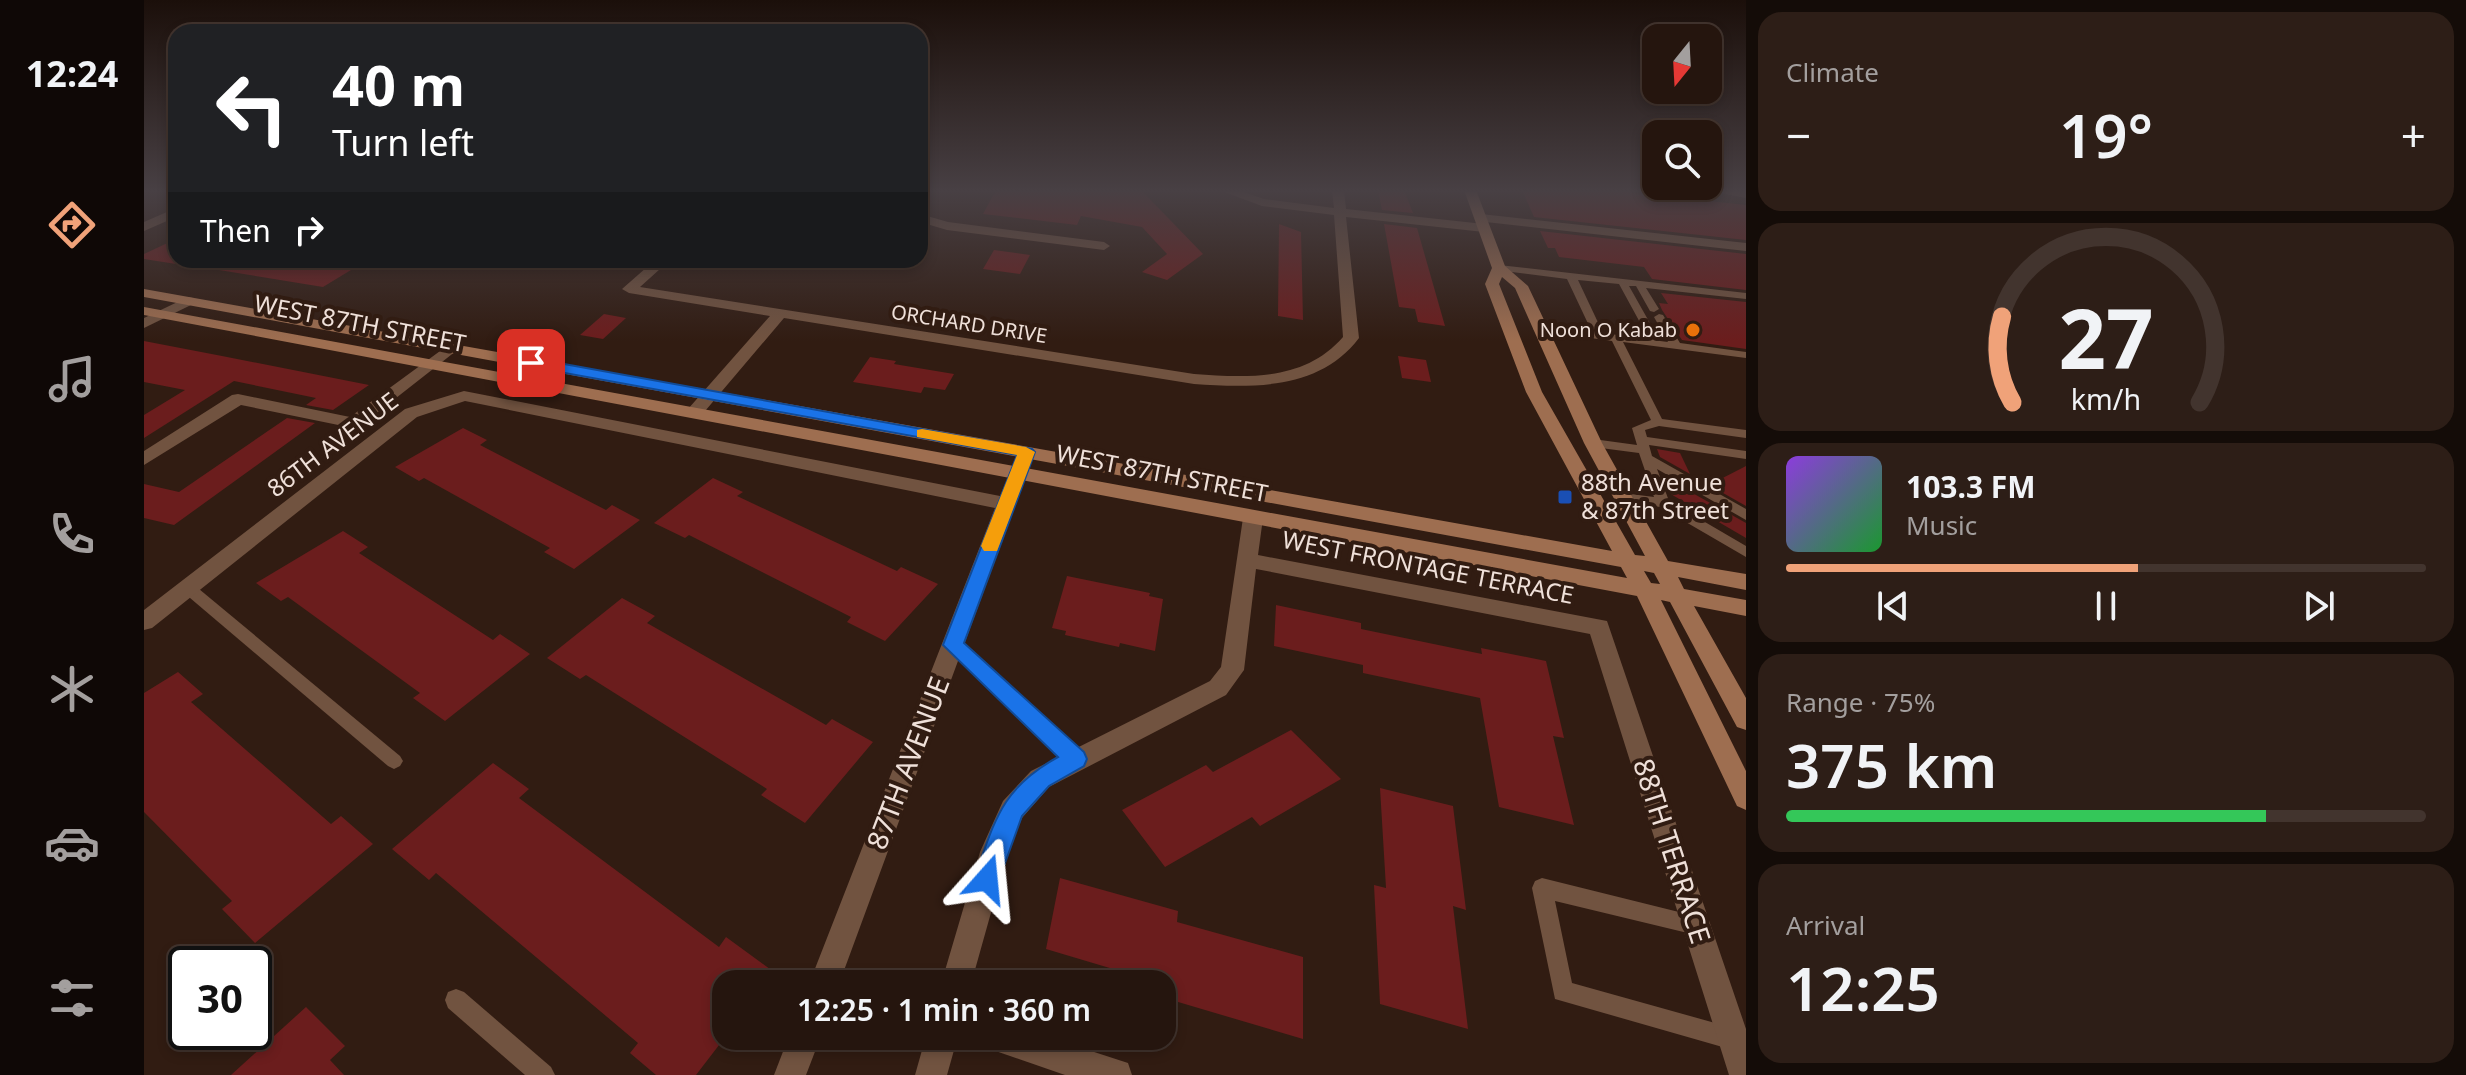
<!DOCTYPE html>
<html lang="en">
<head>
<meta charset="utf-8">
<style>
  :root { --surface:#25150e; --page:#2d1e17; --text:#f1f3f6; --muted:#a39f9e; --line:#42342e; --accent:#f0a279 }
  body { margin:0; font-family:"Noto Sans",sans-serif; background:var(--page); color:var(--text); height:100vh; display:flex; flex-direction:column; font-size:30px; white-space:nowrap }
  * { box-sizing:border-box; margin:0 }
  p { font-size:26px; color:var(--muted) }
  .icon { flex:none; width:44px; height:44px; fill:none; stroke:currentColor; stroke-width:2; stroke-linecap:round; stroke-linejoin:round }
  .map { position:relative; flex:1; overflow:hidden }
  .sheet { display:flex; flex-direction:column; gap:12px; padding:12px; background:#140c08; width:720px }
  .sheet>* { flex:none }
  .hud { position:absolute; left:24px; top:24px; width:760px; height:244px; border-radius:24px; box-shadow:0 4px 12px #0003,0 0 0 2px var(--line); background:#202124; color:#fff; overflow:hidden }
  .needle { width:52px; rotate:198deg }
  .controls { position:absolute; left:1498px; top:24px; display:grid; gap:16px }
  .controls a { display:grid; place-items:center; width:80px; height:80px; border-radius:16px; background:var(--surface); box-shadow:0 4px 12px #0003,0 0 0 2px var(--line); font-size:40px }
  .speed { position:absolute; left:24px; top:946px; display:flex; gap:16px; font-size:40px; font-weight:700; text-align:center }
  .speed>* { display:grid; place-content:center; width:104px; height:104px; border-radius:50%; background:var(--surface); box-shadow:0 4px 12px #0003,0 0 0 2px var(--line); line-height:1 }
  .speed .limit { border:4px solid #111; border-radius:12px; background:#fff; color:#111 }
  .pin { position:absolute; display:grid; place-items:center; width:68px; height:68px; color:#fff; margin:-34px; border-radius:16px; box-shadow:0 4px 12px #0006 }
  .me { position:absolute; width:88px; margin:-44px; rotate:18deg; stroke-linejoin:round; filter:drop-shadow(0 0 6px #0008) }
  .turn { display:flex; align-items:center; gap:28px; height:168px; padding:0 32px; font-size:36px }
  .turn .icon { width:104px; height:104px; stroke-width:2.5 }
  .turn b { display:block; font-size:56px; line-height:68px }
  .then { display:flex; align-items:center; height:76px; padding:0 32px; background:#0003; gap:16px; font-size:30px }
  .big { font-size:60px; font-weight:600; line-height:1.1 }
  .sheet .widget { flex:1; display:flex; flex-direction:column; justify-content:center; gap:12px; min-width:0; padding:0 28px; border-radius:24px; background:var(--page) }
  .sheet .dial { align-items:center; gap:0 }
  .dial svg { height:208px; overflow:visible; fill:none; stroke:var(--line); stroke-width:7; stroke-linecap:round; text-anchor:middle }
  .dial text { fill:var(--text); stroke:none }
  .song { display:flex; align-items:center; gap:24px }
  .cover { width:96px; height:96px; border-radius:12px; background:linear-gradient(135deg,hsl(270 70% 55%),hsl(130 70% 35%)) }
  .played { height:8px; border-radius:4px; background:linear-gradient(90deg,var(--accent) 55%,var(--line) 55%) }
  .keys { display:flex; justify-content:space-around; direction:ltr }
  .heat { display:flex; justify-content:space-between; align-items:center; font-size:44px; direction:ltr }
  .charge { height:12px; border-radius:6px; background:linear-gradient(90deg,#34c759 75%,var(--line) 0) }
  .trip { position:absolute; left:568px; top:970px; width:464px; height:80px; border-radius:24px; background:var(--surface); box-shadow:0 4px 12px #0003,0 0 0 2px var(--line); font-weight:600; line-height:80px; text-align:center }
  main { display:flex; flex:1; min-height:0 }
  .dock { display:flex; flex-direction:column; width:144px; justify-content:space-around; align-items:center; background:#0f0806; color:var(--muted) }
  .dock .icon { width:56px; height:56px }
  .dock .selected { color:var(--accent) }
  .dock b { font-size:36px; color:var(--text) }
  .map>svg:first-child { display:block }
  .building { fill:#6b1d1d }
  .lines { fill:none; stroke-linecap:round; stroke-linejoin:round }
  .lane { fill:#715340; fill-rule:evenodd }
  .street { fill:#715340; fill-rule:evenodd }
  .secondary { fill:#9e6e50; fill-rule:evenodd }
  .route { fill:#1a73e8; stroke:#114b97; stroke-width:2 }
  .slow { fill:#f59e0b }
  .food-dot { fill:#e8710a; stroke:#311c12; stroke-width:3 }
  .transit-dot { fill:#1a4fb4; stroke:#311c12; stroke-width:3 }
  .labels { text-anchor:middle; stroke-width:8; stroke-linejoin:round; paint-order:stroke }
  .far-street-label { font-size:20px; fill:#efe0d9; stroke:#311c12 }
  .far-poi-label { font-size:20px; fill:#efe0d9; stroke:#311c12; text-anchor:end }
  .street-label { font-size:24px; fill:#efe0d9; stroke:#311c12 }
  .poi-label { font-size:24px; fill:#efe0d9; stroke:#311c12; text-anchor:start }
  .near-street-label { font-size:28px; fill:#efe0d9; stroke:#311c12 }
</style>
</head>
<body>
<main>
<nav class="dock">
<b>12:24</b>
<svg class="icon selected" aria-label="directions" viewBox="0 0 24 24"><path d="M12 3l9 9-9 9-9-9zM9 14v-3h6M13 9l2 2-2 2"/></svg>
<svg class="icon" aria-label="music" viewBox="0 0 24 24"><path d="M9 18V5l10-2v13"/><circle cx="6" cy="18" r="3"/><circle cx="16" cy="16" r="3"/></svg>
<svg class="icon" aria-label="phone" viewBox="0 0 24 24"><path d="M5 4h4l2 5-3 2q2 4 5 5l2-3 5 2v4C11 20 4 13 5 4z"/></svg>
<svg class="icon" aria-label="climate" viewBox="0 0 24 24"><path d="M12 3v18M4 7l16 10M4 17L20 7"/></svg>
<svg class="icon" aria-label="car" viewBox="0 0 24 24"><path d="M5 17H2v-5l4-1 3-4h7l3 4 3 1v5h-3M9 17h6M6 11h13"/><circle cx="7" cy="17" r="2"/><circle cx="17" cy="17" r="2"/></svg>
<svg class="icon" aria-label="filters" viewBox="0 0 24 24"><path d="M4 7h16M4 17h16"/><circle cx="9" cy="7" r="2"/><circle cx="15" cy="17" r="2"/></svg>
</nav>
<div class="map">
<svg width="1602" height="1075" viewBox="0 0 1602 1075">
  <rect width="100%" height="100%" fill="#311c12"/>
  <!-- building -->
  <g class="building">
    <polygon points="852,190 997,190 1059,254 1023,280 998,272 1023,254 998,227 937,216 933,225 839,214"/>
    <polygon points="1234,190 1260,190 1269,213 1238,210"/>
    <polygon points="1378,190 1463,190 1602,205 1602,240 1390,217"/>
    <polygon points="1135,224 1157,232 1159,320 1134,316"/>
    <polygon points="1240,224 1273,228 1301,326 1274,322 1271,309 1255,307"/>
    <polygon points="1396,231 1602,254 1602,290 1508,279 1500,267 1415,257 1411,248 1404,248"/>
    <polygon points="32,239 32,264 0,259 0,254"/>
    <polygon points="850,250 886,255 876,274 839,269"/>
    <polygon points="76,260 139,260 207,270 179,287 75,270"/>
    <polygon points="1517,293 1602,302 1602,349 1538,340 1518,310 1515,303 1524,304"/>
    <polygon points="460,314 482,318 459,339 436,335"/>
    <polygon points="0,341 78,356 225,385 189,410 162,405 172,398 90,381 0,438 0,415 41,390 0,382"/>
    <polygon points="1254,356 1282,360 1287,382 1258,378"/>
    <polygon points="726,357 752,361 750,364 810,374 801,390 780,387 777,393 709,382"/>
    <polygon points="143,418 171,423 30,525 0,518 0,484 35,492"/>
    <polygon points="319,428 343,440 336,445 462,510 468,505 496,520 430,569 400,552 406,548 280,478 275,481 251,467"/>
    <polygon points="1513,449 1536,453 1546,474 1516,457"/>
    <polygon points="1602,466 1602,506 1565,485"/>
    <polygon points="569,478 599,492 593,496 753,571 757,567 794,584 741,641 703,622 707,617 545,535 541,538 510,523"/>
    <polygon points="1527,481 1602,523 1602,538 1525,493 1522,484"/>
    <polygon points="199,531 224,547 215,553 349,640 356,634 386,654 301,721 269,698 276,693 144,597 137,601 112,583"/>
    <polygon points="923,576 1006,593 1005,596 1019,599 1011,651 976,643 975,647 921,635 922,631 908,628"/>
    <polygon points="478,598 511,616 503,623 682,725 688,719 729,742 661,823 617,795 623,789 442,675 436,679 403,658"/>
    <polygon points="1132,605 1217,623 1217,629 1338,654 1337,648 1402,661 1420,738 1409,736 1430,825 1355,807 1336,698 1219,673 1219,665 1130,646"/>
    <polygon points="34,672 59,694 47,702 187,824 197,816 229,844 111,943 78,909 88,901 0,812 0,693"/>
    <polygon points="1147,730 1197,779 1116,826 1108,817 1021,867 978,810 1062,765 1069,772"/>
    <polygon points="349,763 385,789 375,798 575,947 582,937 630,972 621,984 582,984 582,1036 552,1075 512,1075 486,1053 494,1043 292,873 285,880 248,849"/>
    <polygon points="1236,788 1309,806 1322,910 1309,906 1324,1029 1236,1004 1230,885 1242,888"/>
    <polygon points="916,878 1034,911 1033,922 1159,957 1159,1039 1024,999 1026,986 902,949"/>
    <polygon points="162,1007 201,1046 186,1060 200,1075 87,1075"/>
  </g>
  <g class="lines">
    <!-- lane -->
    <g class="lane">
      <path d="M1355,265l247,28v6l-100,-11 13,21 -5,3 -4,-1 -14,-25h-7l31,55 8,1 -14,-25 5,-3 4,1 17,28 66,9v6l-123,-16 39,77 84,11v8l-87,-12 -14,4 2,7 99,14v8l-97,-14 3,11 94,53v11l-89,-51 12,32 77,45v11l-86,-50 -42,-7 -2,-3 7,-4 31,4 -15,-44 -46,-6 -6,-4 6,-4 44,6 -5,-17 19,-8 -39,-79 -78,-11 -1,-2 5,-3 54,7 -25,-53 -71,-9 -2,-2zM1434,280l41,4 30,55 -46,-6z"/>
      <polygon points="44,583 49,584 256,756 259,761 256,766 250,769 244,766 39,592 37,588 39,584"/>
      <polygon points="809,639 815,641 938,754 941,759 938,764 932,767 926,764 803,649 801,645 803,641"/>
      <polygon points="1398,878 1559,918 1562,925 1559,932 1552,935 1411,901 1428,983 1589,1028 1597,1031 1600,1039 1597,1047 1589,1050 1411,999 1388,888 1391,881"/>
      <polygon points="312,989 320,992 407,1067 411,1075 381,1075 304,1008 301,1000 304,992"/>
    </g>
    <!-- street -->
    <g class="street">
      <path d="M1075,190h19l26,9 70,9 -2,-18h12l2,19 138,15 6,4 -6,4 -138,-15 13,121c-39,52 -106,50 -165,46l-410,-66 -84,99h-12l-2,-4 2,-4 82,-93 -141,-23 -7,-4 33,-29h15l-30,27 554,87c54,4 111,7 149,-37l-9,-122 -72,-9z"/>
      <polygon points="1561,190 1602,190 1602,198"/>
      <polygon points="32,208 32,217 0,231 0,222"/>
      <polygon points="776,214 804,222 960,242 966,246 960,250 803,230 776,222"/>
      <polygon points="1337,214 1602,243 1602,251 1333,221 1333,215"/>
      <polygon points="273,260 295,260 288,264"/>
      <polygon points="44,297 49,298 49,304 0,328 0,318"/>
      <polygon points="307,343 312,345 312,351 215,427 209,428 97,405 0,465 0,451 88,395 94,394 206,417"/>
      <polygon points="320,391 856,496 876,448 888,448 891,452 695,984 665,984 851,508 321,401 273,417 8,628 0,630 0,610 261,409"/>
      <polygon points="1109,511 1119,518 1114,555 1463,621 1602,1029 1602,1075 1585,1075 1446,634 1112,569 1100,670 1082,695 905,787 878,818 864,852 827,984 797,984 836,852 859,801 887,771 1066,681 1077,667 1099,518"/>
      <polygon points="645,1036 677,1036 662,1075 630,1075"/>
      <polygon points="782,1036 814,1036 803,1075 771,1075"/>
      <polygon points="835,1036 901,1036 984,1063 988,1075 921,1075 840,1047"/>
    </g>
    <!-- secondary -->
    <path class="secondary" d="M1320,190h12l29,76 23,20 74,157 66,118 78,13v16l-68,-13 6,12 62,11v16l-52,-10 52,92v32l-9,-3 -67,-125 -9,-2 85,171v39l-9,-4 -100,-210 -1493,-281v-8l1483,271 -6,-11 -1477,-270v-8l1468,262 -86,-159 -41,-108 7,-16zM1358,277l13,11 69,155 61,113 -10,-1 -93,-163 -43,-108zM1500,571l10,2 6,11 -9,-1z"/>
  </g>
  <!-- sky -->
  <linearGradient id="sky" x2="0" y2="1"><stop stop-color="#1b0f0a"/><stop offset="0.56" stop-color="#484044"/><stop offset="1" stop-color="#484044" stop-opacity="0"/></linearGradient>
  <rect width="1602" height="341" fill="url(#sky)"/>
  <!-- route -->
  <path class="route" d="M387,358l501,91 3,3 -71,191 120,109 3,7 -3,7 -35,20 -27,30 -26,72 -9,3 -9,-3 -4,-9c21,-58 26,-90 84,-122l-115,-112 74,-190 -491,-89v-6z"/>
  <!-- slow -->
  <polygon class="slow" points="778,429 882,447 891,452 853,551 840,551 837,546 873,455 773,437 773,430"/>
  <!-- markers -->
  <circle class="food-dot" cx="1549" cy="330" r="8"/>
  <rect class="transit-dot" x="1413" y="489" width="16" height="16" rx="4"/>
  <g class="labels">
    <!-- far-street labels -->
    <g class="far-street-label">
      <text transform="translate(825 324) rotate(9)" y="7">ORCHARD DRIVE</text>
    </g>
    <!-- far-poi labels -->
    <g class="far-poi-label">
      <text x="1533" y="337">Noon O Kabab</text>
    </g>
    <!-- street labels -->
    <g class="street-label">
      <text transform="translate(216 324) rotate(11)" y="8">WEST 87TH STREET</text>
      <text transform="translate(189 445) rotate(-37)" y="8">86TH AVENUE</text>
      <text transform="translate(1018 474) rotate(11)" y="8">WEST 87TH STREET</text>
      <text transform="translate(1284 568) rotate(11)" y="8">WEST FRONTAGE TERRACE</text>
    </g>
    <!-- poi labels -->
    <g class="poi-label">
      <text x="1437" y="491">88th Avenue<tspan x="1437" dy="28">&amp; 87th Street</tspan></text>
    </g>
    <!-- near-street labels -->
    <g class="near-street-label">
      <text transform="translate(764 763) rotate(-69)" y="10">87TH AVENUE</text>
      <text transform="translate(1528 851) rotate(72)" y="10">88TH TERRACE</text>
    </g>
  </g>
</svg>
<div class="controls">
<a><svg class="needle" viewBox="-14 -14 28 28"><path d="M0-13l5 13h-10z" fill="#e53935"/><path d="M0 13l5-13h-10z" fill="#a39f9e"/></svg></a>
<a><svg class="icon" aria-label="search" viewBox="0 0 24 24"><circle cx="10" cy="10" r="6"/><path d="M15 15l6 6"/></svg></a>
</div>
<div class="speed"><div class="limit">30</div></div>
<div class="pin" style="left:387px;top:363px;background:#d93025"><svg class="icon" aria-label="arrive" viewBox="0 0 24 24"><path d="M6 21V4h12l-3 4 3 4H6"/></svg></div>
<svg class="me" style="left:843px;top:879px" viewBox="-20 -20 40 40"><path d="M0-17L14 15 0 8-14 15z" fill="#1a73e8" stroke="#fff" stroke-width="4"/></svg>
<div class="trip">12:25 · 1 min · 360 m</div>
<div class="hud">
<div class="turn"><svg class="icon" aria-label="left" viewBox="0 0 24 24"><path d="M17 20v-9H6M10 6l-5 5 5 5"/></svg><div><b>40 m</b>Turn left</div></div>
<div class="then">Then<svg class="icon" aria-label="right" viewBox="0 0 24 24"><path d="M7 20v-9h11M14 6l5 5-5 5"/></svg></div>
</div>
</div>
<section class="sheet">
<div class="widget"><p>Climate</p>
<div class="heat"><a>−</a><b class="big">19°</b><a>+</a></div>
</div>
<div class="widget dial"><svg viewBox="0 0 100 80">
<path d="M14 69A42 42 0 1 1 86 69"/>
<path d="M14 69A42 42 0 0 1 10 36" stroke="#f0a279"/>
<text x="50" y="56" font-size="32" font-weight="700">27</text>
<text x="50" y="72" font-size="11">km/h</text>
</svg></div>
<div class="widget">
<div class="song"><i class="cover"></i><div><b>103.3 FM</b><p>Music</p></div></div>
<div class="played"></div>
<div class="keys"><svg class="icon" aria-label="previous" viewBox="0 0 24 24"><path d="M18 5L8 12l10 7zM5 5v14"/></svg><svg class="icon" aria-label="pause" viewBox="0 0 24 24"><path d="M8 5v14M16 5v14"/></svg><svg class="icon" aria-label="next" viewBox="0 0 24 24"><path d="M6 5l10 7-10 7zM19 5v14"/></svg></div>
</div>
<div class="widget"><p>Range · 75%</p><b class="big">375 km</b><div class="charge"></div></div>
<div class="widget"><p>Arrival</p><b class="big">12:25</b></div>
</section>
</main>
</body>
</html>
